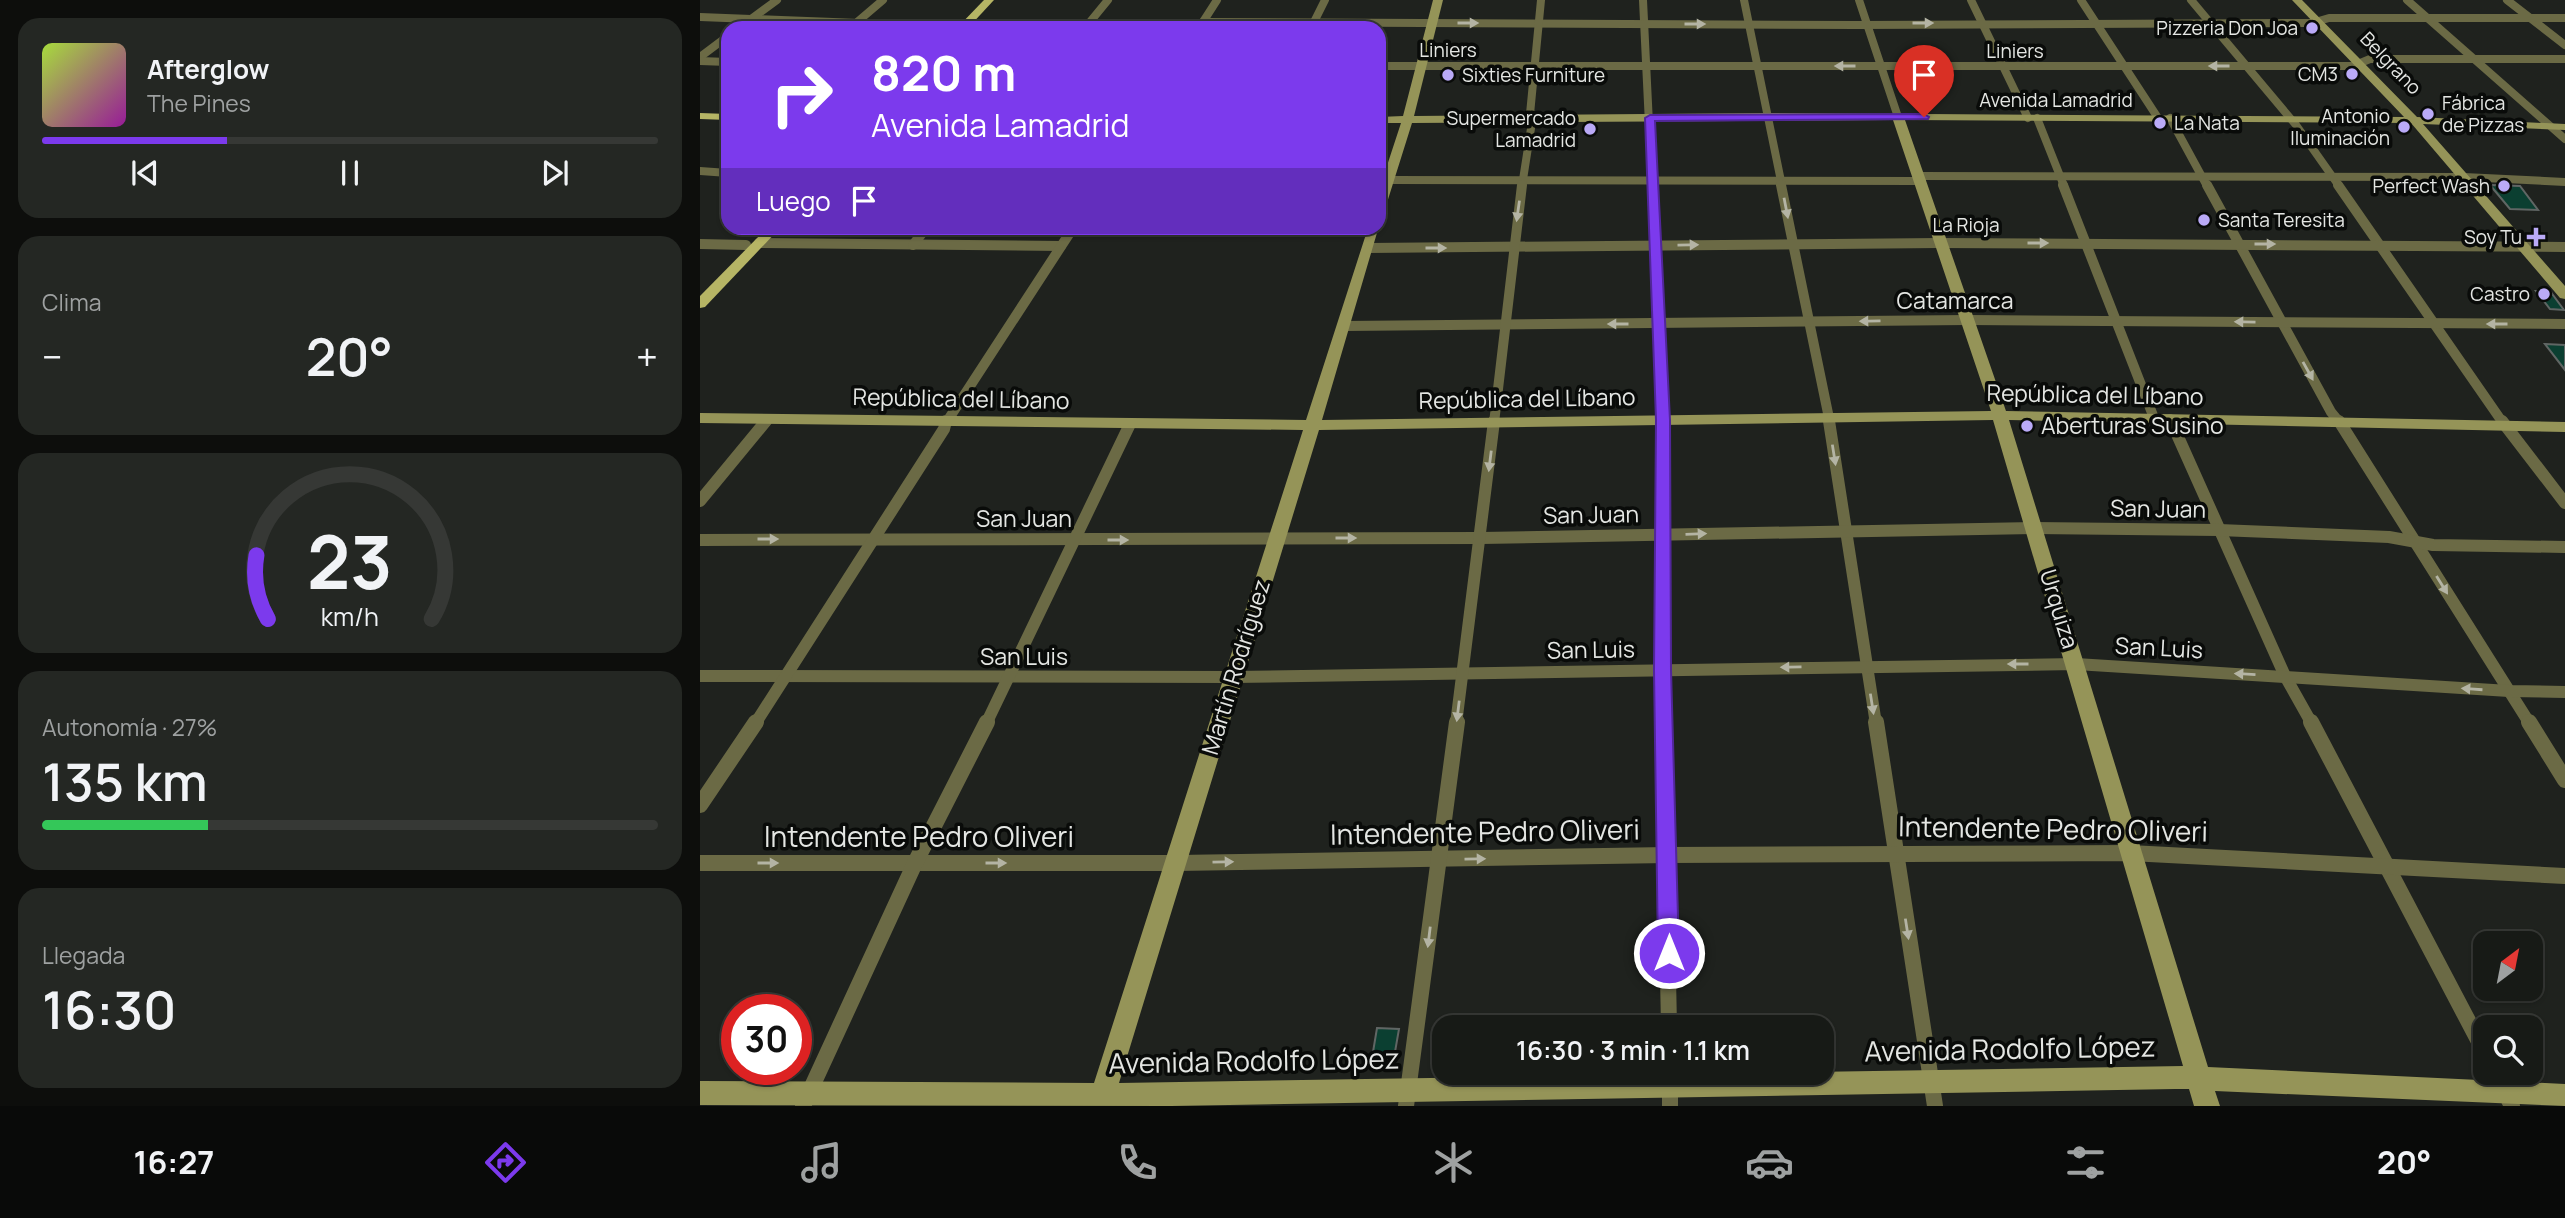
<!DOCTYPE html>
<html lang="es">
<head>
<meta charset="utf-8">
<style>
  :root { --surface:#171a16; --page:#242723; --text:#f1f3f6; --muted:#9ea1a1; --line:#363835; --accent:#7c3aed }
  body { margin:0; font-family:Manrope,sans-serif; background:var(--page); color:var(--text); height:100vh; display:flex; flex-direction:column; font-size:26px; white-space:nowrap }
  * { box-sizing:border-box; margin:0 }
  p { font-size:23px; color:var(--muted) }
  .icon { flex:none; width:38px; height:38px; fill:none; stroke:currentColor; stroke-width:2; stroke-linecap:round; stroke-linejoin:round }
  .map { position:relative; flex:1; overflow:hidden }
  .sheet { display:flex; flex-direction:column; gap:18px; padding:18px; background:#0d0e0c; width:700px }
  .sheet>* { flex:none }
  .top-card { position:absolute; left:21px; top:21px; width:665px; height:214px; border-radius:21px; box-shadow:0 2px 5px #0004,0 0 0 2px var(--line); background:#7c3aed; color:#fff; overflow:hidden }
  .needle { width:46px; rotate:32deg }
  .controls { position:absolute; left:1773px; top:931px; display:grid; gap:14px }
  .controls a { display:grid; place-items:center; width:70px; height:70px; border-radius:14px; background:var(--surface); box-shadow:0 2px 5px #0004,0 0 0 2px var(--line); font-size:35px }
  .speed { position:absolute; left:21px; top:994px; display:flex; gap:14px; font-size:35px; font-weight:700; text-align:center }
  .speed>* { display:grid; place-content:center; width:91px; height:91px; border-radius:50%; background:var(--surface); box-shadow:0 2px 5px #0004,0 0 0 2px var(--line); line-height:1 }
  .speed .limit { border:10px solid #d22; background:#fff; color:#111 }
  .pin { position:absolute; display:grid; place-items:center; width:60px; height:60px; color:#fff; margin:-72px -30px; border-radius:50% 50% 50% 0; rotate:-45deg; box-shadow:0 0 7px #0007 }
  .pin .icon { rotate:45deg }
  .me { position:absolute; width:77px; margin:-38px; rotate:0deg; stroke-linejoin:round; filter:drop-shadow(0 0 5px #0008) }
  .turn { display:flex; align-items:center; gap:24px; height:147px; padding:0 35px; font-size:32px }
  .turn .icon { width:91px; height:91px; stroke-width:2.5 }
  .turn b { display:block; font-size:49px; line-height:60px }
  .then { display:flex; align-items:center; height:66px; padding:0 35px; background:#0003; gap:14px; font-size:26px }
  .big { font-size:52px; font-weight:600; line-height:1.1 }
  .sheet .tile { flex:1; display:flex; flex-direction:column; justify-content:center; gap:10px; min-width:0; padding:0 24px; border-radius:21px; background:var(--page) }
  .sheet .dial { align-items:center; gap:0 }
  .dial svg { height:182px; overflow:visible; fill:none; stroke:var(--line); stroke-width:7; stroke-linecap:round; text-anchor:middle }
  .dial text { fill:var(--text); stroke:none }
  .song { display:flex; align-items:center; gap:21px }
  .cover { width:84px; height:84px; border-radius:10px; background:linear-gradient(135deg,hsl(80 70% 55%),hsl(300 70% 35%)) }
  .played { height:7px; border-radius:4px; background:linear-gradient(90deg,var(--accent) 30%,var(--line) 30%) }
  .keys { display:flex; justify-content:space-around; direction:ltr }
  .heat { display:flex; justify-content:space-between; align-items:center; font-size:38px; direction:ltr }
  .charge { height:10px; border-radius:5px; background:linear-gradient(90deg,#34c759 27%,var(--line) 0) }
  .trip { position:absolute; left:732px; top:1015px; width:402px; height:70px; border-radius:21px; background:var(--surface); box-shadow:0 2px 5px #0004,0 0 0 2px var(--line); font-weight:600; line-height:70px; text-align:center }
  .dock { display:flex; height:112px; justify-content:space-around; align-items:center; background:#090a09; color:var(--muted) }
  .dock .icon { width:49px; height:49px }
  .dock .active { color:var(--accent) }
  .dock b { font-size:32px; color:var(--text) }
  main { display:flex; flex:1; min-height:0 }
  .map>svg:first-child { display:block }
  .building { fill:#0b3f31; stroke:#606664; stroke-width:2 }
  .lines { fill:none; stroke-linecap:round; stroke-linejoin:round }
  .street-far3 { stroke:#6b6a45; stroke-width:8 }
  .street-far2 { stroke:#6b6a45; stroke-width:10 }
  .street-far1 { stroke:#6b6a45; stroke-width:12 }
  .street { stroke:#6b6a45; stroke-width:16 }
  .secondary { fill:#959458; fill-rule:evenodd }
  .primary { fill:#b6b565; fill-rule:evenodd }
  .oneway { fill:#b4b4a4 }
  .route { fill:#7c3aed; stroke:#51269a; stroke-width:2 }
  .poi-dot { fill:#baaaf7; stroke:#090b09; stroke-width:2.5 }
  .labels { text-anchor:middle; stroke-width:7; stroke-linejoin:round; paint-order:stroke }
  .far-poi-label { font-size:19px; fill:#e4e6e3; stroke:#090b09; text-anchor:end }
  .far-street-label { font-size:19px; fill:#e4e6e3; stroke:#090b09 }
  .street-label { font-size:23px; fill:#e4e6e3; stroke:#090b09 }
  .poi-label { font-size:23px; fill:#e4e6e3; stroke:#090b09; text-anchor:start }
  .near-street-label { font-size:28px; fill:#e4e6e3; stroke:#090b09 }
</style>
</head>
<body>
<main>
<section class="sheet">
<div class="tile">
<div class="song"><i class="cover"></i><div><b>Afterglow</b><p>The Pines</p></div></div>
<div class="played"></div>
<div class="keys"><svg class="icon" aria-label="previous" viewBox="0 0 24 24"><path d="M18 5L8 12l10 7zM5 5v14"/></svg><svg class="icon" aria-label="pause" viewBox="0 0 24 24"><path d="M8 5v14M16 5v14"/></svg><svg class="icon" aria-label="next" viewBox="0 0 24 24"><path d="M6 5l10 7-10 7zM19 5v14"/></svg></div>
</div>
<div class="tile"><p>Clima</p>
<div class="heat"><a>−</a><b class="big">20°</b><a>+</a></div>
</div>
<div class="tile dial"><svg viewBox="0 0 100 80">
<path d="M14 69A42 42 0 1 1 86 69"/>
<path d="M14 69A42 42 0 0 1 9 41" stroke="#7c3aed"/>
<text x="50" y="56" font-size="32" font-weight="700">23</text>
<text x="50" y="72" font-size="11">km/h</text>
</svg></div>
<div class="tile"><p>Autonomía · 27%</p><b class="big">135 km</b><div class="charge"></div></div>
<div class="tile"><p>Llegada</p><b class="big">16:30</b></div>
</section>
<div class="map">
<svg width="1865" height="1106" viewBox="0 0 1865 1106">
  <rect width="100%" height="100%" fill="#1f221e"/>
  <!-- building -->
  <g class="building">
    <polygon points="1790,185 1820,186 1838,210 1810,209"/>
    <polygon points="1836,291 1850,291 1864,310 1850,309"/>
    <polygon points="1845,344 1865,345 1865,370"/>
    <polygon points="677,1028 699,1029 695,1052 688,1058 672,1058"/>
  </g>
  <g class="lines">
    <!-- street-far3 -->
    <g class="street-far3">
      <polyline points="943,0 952,186"/>
      <polyline points="1044,0 1082,186"/>
      <polyline points="1159,0 1198,117"/>
      <polyline points="1271,0 1328,118"/>
      <polyline points="1381,0 1458,118"/>
      <polyline points="1491,0 1596,125 1639,186"/>
      <polyline points="1707,0 1865,139"/>
      <polyline points="1807,0 1865,45"/>
      <polyline points="0,17 263,27"/>
      <polyline points="503,22 1158,25 1612,23 1629,18 1865,18"/>
      <polyline points="156,23 183,0"/>
      <polyline points="501,25 517,0"/>
      <polyline points="273,27 499,28"/>
      <polyline points="39,28 77,0"/>
      <polyline points="385,28 408,0"/>
      <polyline points="611,28 625,0"/>
      <polyline points="0,57 28,36"/>
      <polyline points="0,61 28,62"/>
      <polyline points="679,66 1653,66 1670,59 1865,59"/>
      <polyline points="1337,118 1364,186"/>
      <polyline points="1470,118 1507,186"/>
      <polyline points="0,171 28,173"/>
      <polyline points="1217,176 1764,177 1865,182"/>
      <polyline points="688,180 1219,181"/>
      <polyline points="822,186 832,122 830,114 841,0"/>
    </g>
    <!-- street-far2 -->
    <g class="street-far2">
      <polyline points="952,185 963,423"/>
      <polyline points="1081,185 1130,423"/>
      <polyline points="1363,185 1454,418"/>
      <polyline points="1507,185 1631,412 1640,423"/>
      <polyline points="1638,185 1803,423"/>
      <polyline points="59,243 361,246"/>
      <polyline points="0,244 46,245"/>
      <polyline points="213,245 226,228"/>
      <polyline points="668,248 1239,243 1865,247"/>
      <polyline points="645,326 1268,320 1865,324"/>
      <polyline points="1470,419 1472,423"/>
      <polyline points="65,423 68,419"/>
      <polyline points="246,423 373,228"/>
      <polyline points="794,423 822,185"/>
    </g>
    <!-- street-far1 -->
    <g class="street-far1">
      <polyline points="963,421 963,724"/>
      <polyline points="1129,421 1176,724"/>
      <polyline points="1471,421 1585,676 1612,724"/>
      <polyline points="1639,421 1830,724"/>
      <polyline points="1802,421 1865,503"/>
      <polyline points="0,501 66,421"/>
      <polyline points="0,540 781,538 1334,528 1519,530 1689,537 1733,545 1865,547"/>
      <polyline points="0,676 533,677 1376,664 1809,691 1865,692"/>
      <polyline points="55,724 244,429 246,421"/>
      <polyline points="286,724 430,424"/>
      <polyline points="756,724 794,421"/>
    </g>
    <!-- street -->
    <g class="street">
      <polyline points="963,722 969,1027"/>
      <polyline points="1176,722 1235,1106"/>
      <polyline points="1611,722 1785,1053"/>
      <polyline points="1829,722 1865,780"/>
      <polyline points="0,805 56,722"/>
      <polyline points="0,863 477,863 968,855 1430,853 1865,876"/>
      <polyline points="970,1073 970,1106"/>
      <polyline points="1795,1073 1812,1106"/>
      <polyline points="103,1106 215,863 287,722"/>
      <polyline points="706,1106 757,722"/>
    </g>
    <!-- secondary -->
    <path class="secondary" d="M733,0h10l-29,116 354,-3 636,4 -112,-117h10l115,117 148,7v6l-142,-6 142,162v13l-5,-1 -149,-175 -506,-3 101,291 559,11v10l-556,-12 199,647 357,17v22l-350,-15 5,15h-26l-5,-17h-14l-1004,17 -471,-1v-24l394,2 209,-653 -603,-7v-10l606,7 62,-192 11,-2 -57,194 669,-9 -98,-291 -481,3 -27,86 -6,4v-23l22,-67h-22v-6l24,-1zM1293,420l190,646 -1064,17 200,-653z"/>
    <!-- primary -->
    <g class="primary">
      <polygon points="284,0 294,0 268,28 257,28"/>
      <polygon points="0,113 28,114 28,120 0,119"/>
      <polygon points="67,228 80,228 5,307 0,308 0,296"/>
    </g>
  </g>
  <!-- one-way arrows -->
  <defs><path id="oneway-solid" d="M-6-.8H1V-3.2L6.5 0L1 3.2V.8H-6Z" transform="scale(1.75)"/></defs>
  <g class="oneway">
    <use href="#oneway-solid" transform="translate(768 23)"/>
    <use href="#oneway-solid" transform="translate(1223 23)"/>
    <use href="#oneway-solid" transform="translate(995 24)"/>
    <use href="#oneway-solid" transform="translate(1145 66) rotate(180)"/>
    <use href="#oneway-solid" transform="translate(1519 66) rotate(180)"/>
    <use href="#oneway-solid" transform="translate(1086 208) rotate(79)"/>
    <use href="#oneway-solid" transform="translate(818 211) rotate(98)"/>
    <use href="#oneway-solid" transform="translate(1338 243)"/>
    <use href="#oneway-solid" transform="translate(1565 244)"/>
    <use href="#oneway-solid" transform="translate(988 245) rotate(-1)"/>
    <use href="#oneway-solid" transform="translate(736 248)"/>
    <use href="#oneway-solid" transform="translate(1170 321) rotate(179)"/>
    <use href="#oneway-solid" transform="translate(1545 322) rotate(-179)"/>
    <use href="#oneway-solid" transform="translate(918 324) rotate(180)"/>
    <use href="#oneway-solid" transform="translate(1797 324) rotate(-180)"/>
    <use href="#oneway-solid" transform="translate(1608 371) rotate(61)"/>
    <use href="#oneway-solid" transform="translate(1134 455) rotate(81)"/>
    <use href="#oneway-solid" transform="translate(790 461) rotate(97)"/>
    <use href="#oneway-solid" transform="translate(996 534) rotate(-2)"/>
    <use href="#oneway-solid" transform="translate(646 538)"/>
    <use href="#oneway-solid" transform="translate(68 539)"/>
    <use href="#oneway-solid" transform="translate(418 540)"/>
    <use href="#oneway-solid" transform="translate(1742 585) rotate(58)"/>
    <use href="#oneway-solid" transform="translate(1318 664) rotate(180)"/>
    <use href="#oneway-solid" transform="translate(1091 667) rotate(179)"/>
    <use href="#oneway-solid" transform="translate(1545 674) rotate(-177)"/>
    <use href="#oneway-solid" transform="translate(1772 689) rotate(-176)"/>
    <use href="#oneway-solid" transform="translate(1172 704) rotate(81)"/>
    <use href="#oneway-solid" transform="translate(758 711) rotate(97)"/>
    <use href="#oneway-solid" transform="translate(775 859) rotate(-1)"/>
    <use href="#oneway-solid" transform="translate(523 862) rotate(-1)"/>
    <use href="#oneway-solid" transform="translate(68 863)"/>
    <use href="#oneway-solid" transform="translate(296 863)"/>
    <use href="#oneway-solid" transform="translate(1207 929) rotate(81)"/>
    <use href="#oneway-solid" transform="translate(729 937) rotate(97)"/>
  </g>
  <!-- route -->
  <polygon class="route" points="1224,114 1229,117 1228,119 955,121 970,420 971,670 979,953 976,960 969,963 961,960 958,953 954,670 956,420 945,118 950,115"/>
  <!-- markers -->
  <g class="poi-dot">
    <circle cx="1612" cy="28" r="7"/>
    <circle cx="1652" cy="74" r="7"/>
    <circle cx="748" cy="75" r="7"/>
    <circle cx="1728" cy="114" r="7"/>
    <circle cx="1460" cy="123" r="7"/>
    <circle cx="1704" cy="127" r="7"/>
    <circle cx="890" cy="129" r="7"/>
    <circle cx="1804" cy="186" r="7"/>
    <circle cx="1504" cy="220" r="7"/>
    <path d="M1832.5 226.5h7v7h7v7h-7v7h-7v-7h-7v-7h7z"/>
    <circle cx="1844" cy="294" r="7"/>
    <circle cx="1327" cy="426" r="7"/>
  </g>
  <g class="labels">
    <!-- far-poi labels -->
    <g class="far-poi-label">
      <text x="1598" y="35">Pizzeria Don Joa</text>
      <text x="1638" y="81">CM3</text>
      <text x="762" y="82" text-anchor="start">Sixties Furniture</text>
      <text x="1742" y="110" text-anchor="start">Fábrica<tspan x="1742" dy="22">de Pizzas</tspan></text>
      <text x="1690" y="123">Antonio<tspan x="1690" dy="22">Iluminación</tspan></text>
      <text x="876" y="125">Supermercado<tspan x="876" dy="22">Lamadrid</tspan></text>
      <text x="1474" y="130" text-anchor="start">La Nata</text>
      <text x="1790" y="193">Perfect Wash</text>
      <text x="1518" y="227" text-anchor="start">Santa Teresita</text>
      <text x="1822" y="244">Soy Tu</text>
      <text x="1830" y="301">Castro</text>
    </g>
    <!-- far-street labels -->
    <g class="far-street-label">
      <text x="748" y="57">Liniers</text>
      <text x="1315" y="58">Liniers</text>
      <text transform="translate(1691 63) rotate(46)" y="7">Belgrano</text>
      <text x="1356" y="107">Avenida Lamadrid</text>
      <text x="1266" y="232">La Rioja</text>
    </g>
    <!-- street labels -->
    <g class="street-label">
      <text x="1255" y="309">Catamarca</text>
      <text transform="translate(1395 395) rotate(1)" y="8">República del Líbano</text>
      <text transform="translate(261 399) rotate(1)" y="8">República del Líbano</text>
      <text transform="translate(827 399) rotate(-1)" y="8">República del Líbano</text>
      <text transform="translate(1458 509) rotate(1)" y="8">San Juan</text>
      <text transform="translate(891 515) rotate(-1)" y="8">San Juan</text>
      <text x="324" y="527">San Juan</text>
      <text transform="translate(1359 609) rotate(73)" y="8">Urquiza</text>
      <text transform="translate(1459 648) rotate(3)" y="8">San Luis</text>
      <text transform="translate(891 650) rotate(-1)" y="8">San Luis</text>
      <text x="324" y="665">San Luis</text>
      <text transform="translate(536 667) rotate(-73)" y="8">Martín Rodríguez</text>
    </g>
    <!-- poi labels -->
    <g class="poi-label">
      <text x="1341" y="434">Aberturas Susino</text>
    </g>
    <!-- near-street labels -->
    <g class="near-street-label">
      <text transform="translate(1353 829) rotate(1)" y="10">Intendente Pedro Oliveri</text>
      <text transform="translate(785 832) rotate(-1)" y="10">Intendente Pedro Oliveri</text>
      <text x="219" y="847">Intendente Pedro Oliveri</text>
      <text transform="translate(1310 1049) rotate(-1)" y="10">Avenida Rodolfo López</text>
      <text transform="translate(554 1061) rotate(-1)" y="10">Avenida Rodolfo López</text>
    </g>
  </g>
</svg>
<div class="controls">
<a><svg class="needle" viewBox="-14 -14 28 28"><path d="M0-13l5 13h-10z" fill="#e53935"/><path d="M0 13l5-13h-10z" fill="#9ea1a1"/></svg></a>
<a><svg class="icon" aria-label="search" viewBox="0 0 24 24"><circle cx="10" cy="10" r="6"/><path d="M15 15l6 6"/></svg></a>
</div>
<div class="speed"><div class="limit">30</div></div>
<div class="pin" style="left:1224px;top:117px;background:#d93025"><svg class="icon" aria-label="arrive" viewBox="0 0 24 24"><path d="M6 21V4h12l-3 4 3 4H6"/></svg></div>
<svg class="me" style="left:969px;top:953px" viewBox="-20 -20 40 40"><circle r="17" fill="#7c3aed" stroke="#fff" stroke-width="3"/><path d="M0-11L8 9 0 5-8 9z" fill="#fff"/></svg>
<div class="trip">16:30 · 3 min · 1.1 km</div>
<div class="top-card">
<div class="turn"><svg class="icon" aria-label="right" viewBox="0 0 24 24"><path d="M7 20v-9h11M14 6l5 5-5 5"/></svg><div><b>820 m</b>Avenida Lamadrid</div></div>
<div class="then">Luego<svg class="icon" aria-label="arrive" viewBox="0 0 24 24"><path d="M6 21V4h12l-3 4 3 4H6"/></svg></div>
</div>
</div>
</main>
<nav class="dock">
<b>16:27</b>
<svg class="icon active" aria-label="directions" viewBox="0 0 24 24"><path d="M12 3l9 9-9 9-9-9zM9 14v-3h6M13 9l2 2-2 2"/></svg>
<svg class="icon" aria-label="music" viewBox="0 0 24 24"><path d="M9 18V5l10-2v13"/><circle cx="6" cy="18" r="3"/><circle cx="16" cy="16" r="3"/></svg>
<svg class="icon" aria-label="phone" viewBox="0 0 24 24"><path d="M5 4h4l2 5-3 2q2 4 5 5l2-3 5 2v4C11 20 4 13 5 4z"/></svg>
<svg class="icon" aria-label="climate" viewBox="0 0 24 24"><path d="M12 3v18M4 7l16 10M4 17L20 7"/></svg>
<svg class="icon" aria-label="car" viewBox="0 0 24 24"><path d="M5 17H2v-5l4-1 3-4h7l3 4 3 1v5h-3M9 17h6M6 11h13"/><circle cx="7" cy="17" r="2"/><circle cx="17" cy="17" r="2"/></svg>
<svg class="icon" aria-label="filters" viewBox="0 0 24 24"><path d="M4 7h16M4 17h16"/><circle cx="9" cy="7" r="2"/><circle cx="15" cy="17" r="2"/></svg>
<b>20°</b>
</nav>
</body>
</html>
